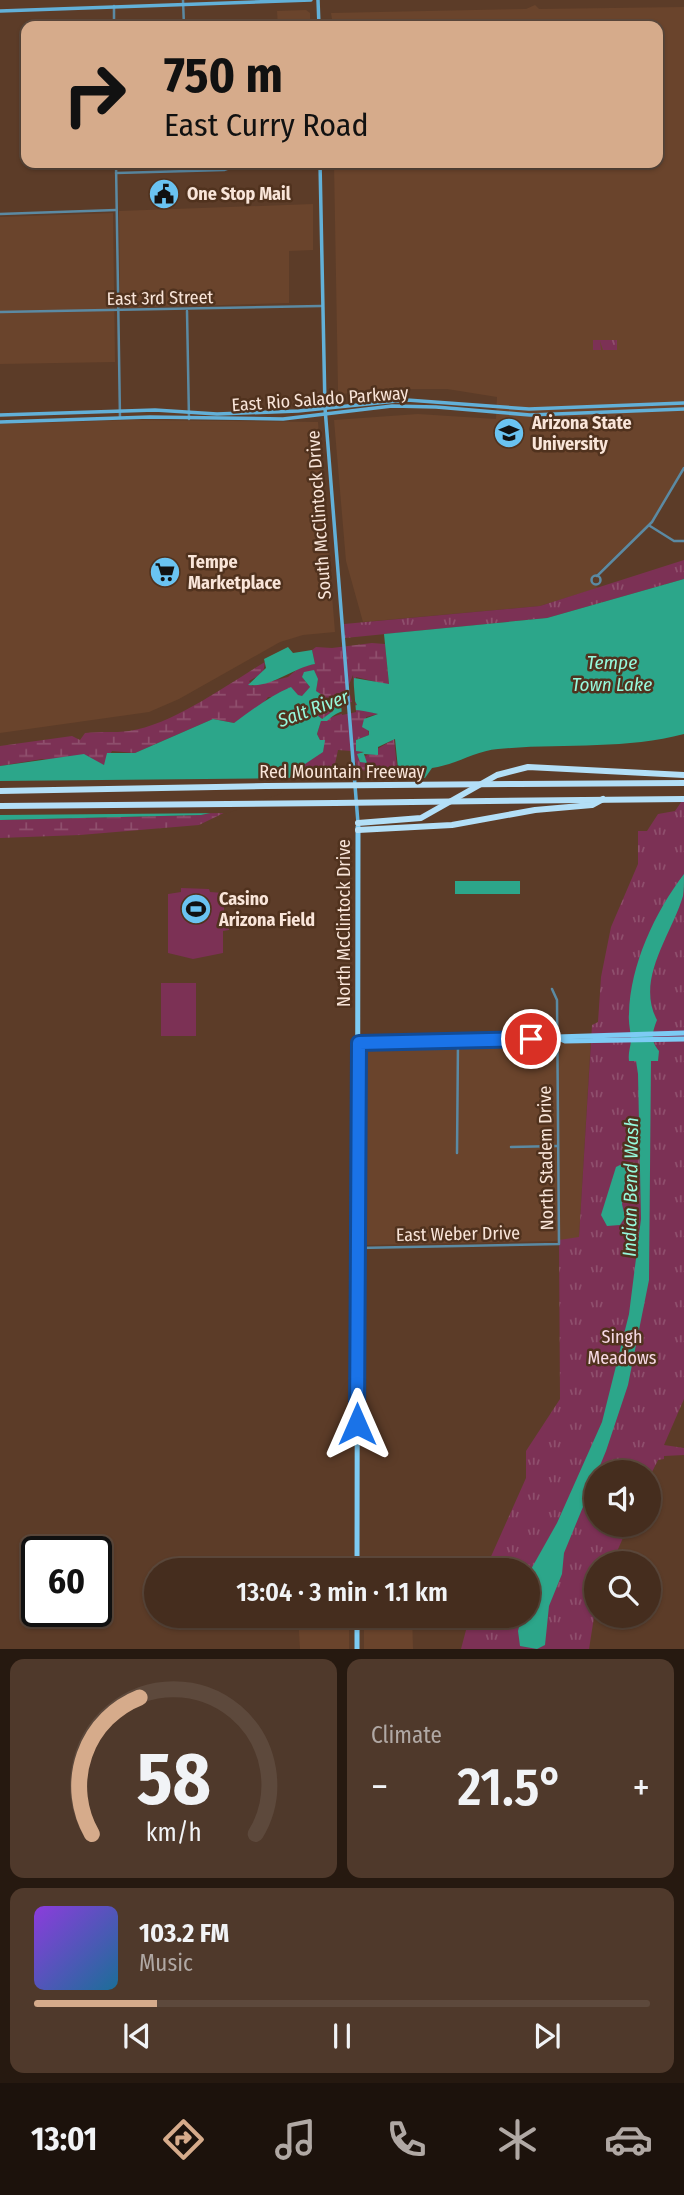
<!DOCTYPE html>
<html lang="en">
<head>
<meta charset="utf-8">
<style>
  :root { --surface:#452d1e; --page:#4f392b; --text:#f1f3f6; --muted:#b0a8a4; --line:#5d493c; --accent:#d6ab8b }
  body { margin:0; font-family:"Fira Sans Condensed",sans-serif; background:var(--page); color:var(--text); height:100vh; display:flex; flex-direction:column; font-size:26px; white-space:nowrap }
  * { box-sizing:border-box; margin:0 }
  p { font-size:23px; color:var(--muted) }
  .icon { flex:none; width:38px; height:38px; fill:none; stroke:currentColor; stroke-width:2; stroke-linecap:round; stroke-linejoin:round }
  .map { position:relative; height:1649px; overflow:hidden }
  .side { display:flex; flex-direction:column; gap:10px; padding:10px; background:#261910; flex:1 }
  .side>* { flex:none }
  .top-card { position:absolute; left:21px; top:21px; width:642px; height:147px; border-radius:14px; box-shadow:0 2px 5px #0004,0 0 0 2px var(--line); background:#d6ab8b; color:#111; overflow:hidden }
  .tools { position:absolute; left:584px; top:1460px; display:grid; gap:14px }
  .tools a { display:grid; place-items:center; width:77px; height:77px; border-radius:50%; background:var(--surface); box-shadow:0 2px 5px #0004,0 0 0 2px var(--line); font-size:35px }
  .speed { position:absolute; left:21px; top:1536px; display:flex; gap:14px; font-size:35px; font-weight:700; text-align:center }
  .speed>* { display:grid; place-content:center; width:91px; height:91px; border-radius:50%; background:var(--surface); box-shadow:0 2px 5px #0004,0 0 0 2px var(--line); line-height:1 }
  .speed .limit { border:4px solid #111; border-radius:10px; background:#fff; color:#111 }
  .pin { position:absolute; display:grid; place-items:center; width:60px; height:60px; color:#fff; margin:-30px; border:4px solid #fff; border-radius:50%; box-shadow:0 2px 7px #0007 }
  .me { position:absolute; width:77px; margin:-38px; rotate:0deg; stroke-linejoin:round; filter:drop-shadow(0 0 5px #0008) }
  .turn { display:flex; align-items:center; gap:24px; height:147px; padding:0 28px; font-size:32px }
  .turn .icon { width:91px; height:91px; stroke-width:2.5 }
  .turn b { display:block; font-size:49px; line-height:60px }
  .big { font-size:52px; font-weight:600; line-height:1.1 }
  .side .widget { flex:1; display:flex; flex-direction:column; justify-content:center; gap:10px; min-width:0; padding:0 24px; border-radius:14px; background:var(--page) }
  .side .dial { align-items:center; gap:0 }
  .dial svg { height:182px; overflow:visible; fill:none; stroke:var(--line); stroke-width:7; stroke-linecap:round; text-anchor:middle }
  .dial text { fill:var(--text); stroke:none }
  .song { display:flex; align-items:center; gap:21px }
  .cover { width:84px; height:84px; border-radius:10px; background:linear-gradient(135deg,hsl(270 70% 55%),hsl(200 70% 35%)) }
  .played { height:7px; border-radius:4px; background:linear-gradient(90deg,var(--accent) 20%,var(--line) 20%) }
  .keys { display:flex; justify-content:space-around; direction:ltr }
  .heat { display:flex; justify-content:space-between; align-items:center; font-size:38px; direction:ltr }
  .side .tiles { flex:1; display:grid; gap:10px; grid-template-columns:1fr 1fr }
  .widget:last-child { grid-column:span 2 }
  .trip { position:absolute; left:144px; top:1558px; width:396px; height:70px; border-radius:35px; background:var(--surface); box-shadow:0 2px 5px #0004,0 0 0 2px var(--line); font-weight:600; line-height:70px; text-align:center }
  .dock { display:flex; height:112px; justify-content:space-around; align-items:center; background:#1c120c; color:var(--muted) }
  .dock .icon { width:49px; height:49px }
  .dock .current { color:var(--accent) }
  .dock b { font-size:32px; color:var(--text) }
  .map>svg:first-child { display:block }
  .built { fill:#6a442c }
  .grass { fill:url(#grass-tufts) }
  .wetland { fill:url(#wetland-marsh) }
  .pitch { fill:#7c3155 }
  .water { fill:#2ca68a }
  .pier { fill:#5c3c28 }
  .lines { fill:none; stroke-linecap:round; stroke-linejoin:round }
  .street { stroke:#5b8aa3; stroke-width:2.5 }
  .secondary { stroke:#62b0d8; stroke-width:3.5 }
  .primary { stroke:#7dcbf4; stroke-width:5 }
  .highway { stroke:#b3dff7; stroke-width:6 }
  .highway-bridge { stroke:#b3dff7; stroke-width:6 }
  .route-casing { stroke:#114b97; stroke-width:18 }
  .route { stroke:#1a73e8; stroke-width:12 }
  .labels { text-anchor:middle; stroke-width:5; stroke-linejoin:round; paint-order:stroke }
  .poi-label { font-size:18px; font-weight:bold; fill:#f9e5d9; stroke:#50321e; text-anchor:start }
  .street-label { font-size:18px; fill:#f9e5d9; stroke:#50321e }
  .park-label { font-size:18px; fill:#f6d9e4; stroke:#50321e }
  .water-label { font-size:19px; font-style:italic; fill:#96f9dc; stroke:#50321e }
</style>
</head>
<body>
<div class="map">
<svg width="684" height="1649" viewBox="0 0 684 1649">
  <defs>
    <pattern id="grass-tufts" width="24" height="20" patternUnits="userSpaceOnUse" patternTransform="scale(1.75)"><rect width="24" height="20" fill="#7c3155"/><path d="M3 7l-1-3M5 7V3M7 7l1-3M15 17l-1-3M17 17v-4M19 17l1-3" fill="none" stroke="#8f4f6d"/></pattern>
    <pattern id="wetland-marsh" width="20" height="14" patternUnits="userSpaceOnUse" patternTransform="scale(1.75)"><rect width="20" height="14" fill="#7c3155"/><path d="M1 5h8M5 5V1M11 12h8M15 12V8" fill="none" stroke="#8f4f6d"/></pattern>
  </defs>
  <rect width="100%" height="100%" fill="#5c3c28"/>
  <!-- built -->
  <g class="built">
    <polygon points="535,5 539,9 684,7 684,468 652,522 592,578 592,582 598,588 540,606 363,622 346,561 334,420 418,414 496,419 497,397 447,389 407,389 407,394 380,395 379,390 342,394 338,390 334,163 658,163 658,26 327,26 333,25 331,13 526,9"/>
    <polygon points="306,10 310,13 310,26 278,26 277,11"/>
    <polygon points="313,204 313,250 289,251 289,303 124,308 120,304 119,211"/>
    <polygon points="113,213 115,362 0,364 0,217"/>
    <polygon points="129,420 318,422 335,632 303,635 280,642 179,699 149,712 0,733 0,424"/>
    <polygon points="591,1038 579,1238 554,1241 366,1245 366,1048"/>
    <polygon points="298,1615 349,1615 349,1649 300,1649"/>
    <polygon points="364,1615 412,1615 413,1649 364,1649"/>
  </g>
  <!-- grass -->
  <g class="grass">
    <polygon points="593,340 617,340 617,350 603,350 600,341 601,350 593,350"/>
    <polygon points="684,560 684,579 547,618 345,638 344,624 540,606"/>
    <polygon points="684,798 684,1399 664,1445 684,1448 684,1455 664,1456 664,1459 658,1460 649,1478 649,1472 597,1472 597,1524 629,1524 612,1563 597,1563 597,1598 589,1649 461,1649 470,1615 527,1615 527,1570 485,1570 526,1478 526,1451 560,1399 559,1240 579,1237 592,1025 598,1022 601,977 611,927 638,864 638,831 647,831 658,814 675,811"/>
  </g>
  <!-- wetland -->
  <g class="wetland">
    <path d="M372,643l13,1 4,41 -33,-8 -4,19 5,9c-12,2 -21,1 -32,3l8,1 -3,6 -9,4 -9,-8 6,-32 -16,-2 8,10 -1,5 -7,4 -34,1 -7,10 -27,16 -21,-4 -78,34 -23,-2 -8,14 -62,-6 -42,7v-20l72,-10 8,4 5,-7c15,-2 29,0 44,-2 45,-7 97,-46 136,-69l-2,11 -14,8 3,5 36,-9 12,-10 15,-3 -3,-14 4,-3 16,1z"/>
    <path d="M358,708l20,6 -12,3 3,18 -13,5 8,11 -4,2 4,4 30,-18 3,28c-12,6 -27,6 -39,2l-7,-18 -13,-1 -5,23 -39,1 26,-34 -3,-6 4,-13z"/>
    <polygon points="234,808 199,825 80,835 0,838 0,820 201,815"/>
  </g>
  <!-- pitch -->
  <g class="pitch">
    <polygon points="181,888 209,889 210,892 224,893 224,924 229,924 229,930 223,931 223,953 193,959 168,953 168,894 181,892"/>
    <rect x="161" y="983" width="35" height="53"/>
  </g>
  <!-- water -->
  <g class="water">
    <path d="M684,579v155c-59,16 -124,9 -186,15 -23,2 -43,16 -66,19l-7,10h-26l-4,-39 -17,8v8l-14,-1 3,9 -7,-1 -3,-8 7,-2 -8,-1v-11l13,-5v-4l-7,-4 2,-8 14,-5c-19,-4 -35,-9 -51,7h-6l-4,13 3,6h5l-2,12 -27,18 -17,21 -45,17 -33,7 -201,5v-54l84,-12 20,11 3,-12h28l78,-34 21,4c19,-14 36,-27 57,-36l7,8 4,1 8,-9 -8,-10 2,-5 10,-2 4,9 -2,12 6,4 -10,16 10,8 11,-8 -11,-4 6,-5 10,6 19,-3 -5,-9 2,-18 35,6 -5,-50 163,-16z"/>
    <path d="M288,647l5,6 19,-3 3,14c-23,4 -43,24 -67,21l18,-17 -2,-9z"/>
    <path d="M684,874c0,7 0,16 -1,22 -11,38 -48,83 -26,124 -5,13 -7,20 2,31l-1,10h-7l-2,219 -21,105 -22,66 -42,102 -2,21 -13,32 -4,39 -8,4 -17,-3 -2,-15 4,-16h5l3,-44 27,-48 45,-101 27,-108 12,-95 -3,-145 -2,-13h-7c-1,-8 1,-12 2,-20 0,-9 -3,-18 -2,-27 1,-49 26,-102 55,-140z"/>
    <rect x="455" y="881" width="65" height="13"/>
    <polygon points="624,1163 627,1169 622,1204 625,1217 620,1225 607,1226 601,1215 616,1167"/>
  </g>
  <!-- pier -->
  <g class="pier">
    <polygon points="353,675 356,712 342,715 341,704 352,702 348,687"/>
    <polygon points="295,778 280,794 228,813 0,815 0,781"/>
  </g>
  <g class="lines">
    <!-- street -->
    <g class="street">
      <polyline points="183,0 184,26"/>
      <polyline points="114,6 114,26"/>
      <polyline points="116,163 120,418"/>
      <polyline points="116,173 224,170 244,163"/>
      <polyline points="0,214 116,210"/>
      <polyline points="187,311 189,419"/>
      <polyline points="0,312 321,306"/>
      <polyline points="650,526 674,541 684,541"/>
      <circle cx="596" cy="580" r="4.5"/>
      <polyline points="597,576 652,522 684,468"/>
      <polyline points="511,1147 557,1146"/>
      <polyline points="457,1153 458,1041"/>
      <polyline points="358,1248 559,1244 557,1000 552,989"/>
    </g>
    <!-- secondary -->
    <g class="secondary">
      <polyline points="318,0 319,26"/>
      <polyline points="0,11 311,0"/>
      <polyline points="320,163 325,408 358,823"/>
      <polyline points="0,415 155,410 217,414 298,411 407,400 529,409 684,403"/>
      <polyline points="0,422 150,417 283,419 392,406 436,407 530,415 684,409"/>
    </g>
    <!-- primary -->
    <g class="primary">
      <polyline points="558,1038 565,1041 684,1039"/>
      <polyline points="359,1043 684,1033"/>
      <polyline points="357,1570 358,827"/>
      <polyline points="357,1615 357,1649"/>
    </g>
    <!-- highway -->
    <g class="highway">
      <polyline points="518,784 684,783"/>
      <polyline points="0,791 266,786"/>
      <polyline points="488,801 684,799"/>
      <polyline points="0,806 335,803"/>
      <polyline points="358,823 421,818 497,775 528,767 684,775"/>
      <polyline points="358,830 452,825 535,810 592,805 603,799"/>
    </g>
    <!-- highway-bridge -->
    <g class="highway-bridge">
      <polyline points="266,786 518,784"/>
      <polyline points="335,803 488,801"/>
    </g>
  </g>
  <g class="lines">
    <!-- route casing -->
    <g class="route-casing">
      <polyline id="route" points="357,1424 359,1043 531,1039"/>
    </g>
    <!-- route -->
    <use href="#route" class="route"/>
  </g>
  <!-- icons -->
  <defs>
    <g id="civic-disc" transform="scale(1.575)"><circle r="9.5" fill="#6ac3f1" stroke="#50321e"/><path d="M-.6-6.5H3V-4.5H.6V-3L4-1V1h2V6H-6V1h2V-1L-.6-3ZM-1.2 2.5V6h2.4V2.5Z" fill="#111"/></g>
    <g id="university-disc" transform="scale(1.575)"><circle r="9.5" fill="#6ac3f1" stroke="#50321e"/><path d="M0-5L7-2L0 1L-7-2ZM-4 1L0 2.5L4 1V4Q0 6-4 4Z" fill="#111"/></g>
    <g id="supermarket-disc" transform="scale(1.575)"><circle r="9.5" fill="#6ac3f1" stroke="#50321e"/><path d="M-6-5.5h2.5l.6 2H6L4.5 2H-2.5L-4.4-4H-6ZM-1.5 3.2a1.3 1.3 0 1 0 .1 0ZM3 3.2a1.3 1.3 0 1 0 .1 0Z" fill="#111"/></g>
    <g id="stadium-disc" transform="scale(1.575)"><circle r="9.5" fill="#6ac3f1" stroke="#50321e"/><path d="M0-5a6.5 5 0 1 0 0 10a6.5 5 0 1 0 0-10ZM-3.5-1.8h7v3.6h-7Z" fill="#111"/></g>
  </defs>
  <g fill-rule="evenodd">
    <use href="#civic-disc" x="164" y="194"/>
    <use href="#university-disc" x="509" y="433"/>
    <use href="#supermarket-disc" x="165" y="572"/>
    <use href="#stadium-disc" x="196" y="909"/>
  </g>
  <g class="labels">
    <!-- poi labels -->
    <g class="poi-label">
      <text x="187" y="200">One Stop Mail</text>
      <text x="532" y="429">Arizona State<tspan x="532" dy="21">University</tspan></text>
      <text x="188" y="568">Tempe<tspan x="188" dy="21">Marketplace</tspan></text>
      <text x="219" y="905">Casino<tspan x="219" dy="21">Arizona Field</tspan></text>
    </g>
    <!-- street labels -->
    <g class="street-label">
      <text transform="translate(160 298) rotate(-1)" y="6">East 3rd Street</text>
      <text transform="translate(320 399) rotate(-4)" y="6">East Rio Salado Parkway</text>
      <text transform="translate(319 515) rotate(-94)" y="6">South McClintock Drive</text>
      <text x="342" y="778">Red Mountain Freeway</text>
      <text transform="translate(344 923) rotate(-90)" y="6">North McClintock Drive</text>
      <text transform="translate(546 1158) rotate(-91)" y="6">North Stadem Drive</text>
      <text transform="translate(458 1234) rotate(-1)" y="6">East Weber Drive</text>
    </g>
    <!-- park labels -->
    <g class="park-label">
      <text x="622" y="1343">Singh<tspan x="622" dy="21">Meadows</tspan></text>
    </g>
    <!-- water labels -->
    <g class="water-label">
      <text x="612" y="669">Tempe<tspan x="612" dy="22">Town Lake</tspan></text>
      <text transform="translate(313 708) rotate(-20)" y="7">Salt River</text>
      <text transform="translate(630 1187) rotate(-89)" y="7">Indian Bend Wash</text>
    </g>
  </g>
</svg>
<div class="tools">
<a><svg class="icon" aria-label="sound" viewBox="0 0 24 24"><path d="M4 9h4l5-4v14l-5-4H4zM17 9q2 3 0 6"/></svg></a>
<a><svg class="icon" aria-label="search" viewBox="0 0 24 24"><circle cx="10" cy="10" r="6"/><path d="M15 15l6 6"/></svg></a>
</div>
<div class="speed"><div class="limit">60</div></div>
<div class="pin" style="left:531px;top:1039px;background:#d93025"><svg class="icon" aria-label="arrive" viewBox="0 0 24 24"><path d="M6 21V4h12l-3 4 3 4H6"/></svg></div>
<svg class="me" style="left:357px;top:1424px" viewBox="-20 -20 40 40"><path d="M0-17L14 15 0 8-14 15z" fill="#1a73e8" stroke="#fff" stroke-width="4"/></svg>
<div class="trip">13:04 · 3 min · 1.1 km</div>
<div class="top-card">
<div class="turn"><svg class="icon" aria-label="right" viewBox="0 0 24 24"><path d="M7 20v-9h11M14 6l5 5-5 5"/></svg><div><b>750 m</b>East Curry Road</div></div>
</div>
</div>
<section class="side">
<div class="tiles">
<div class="widget dial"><svg viewBox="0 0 100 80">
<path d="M14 69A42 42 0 1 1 86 69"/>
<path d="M14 69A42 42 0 0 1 35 9" stroke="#d6ab8b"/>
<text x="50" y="56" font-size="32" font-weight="700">58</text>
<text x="50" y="72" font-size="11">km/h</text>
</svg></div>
<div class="widget"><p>Climate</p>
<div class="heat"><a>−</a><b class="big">21.5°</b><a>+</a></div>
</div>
<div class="widget">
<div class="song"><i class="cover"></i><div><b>103.2 FM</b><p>Music</p></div></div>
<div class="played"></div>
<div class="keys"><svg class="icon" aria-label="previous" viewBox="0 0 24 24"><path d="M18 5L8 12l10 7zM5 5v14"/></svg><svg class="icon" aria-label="pause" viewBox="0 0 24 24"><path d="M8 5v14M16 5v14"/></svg><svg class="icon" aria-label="next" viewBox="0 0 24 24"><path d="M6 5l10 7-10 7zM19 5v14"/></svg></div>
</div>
</div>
</section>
<nav class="dock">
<b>13:01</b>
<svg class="icon current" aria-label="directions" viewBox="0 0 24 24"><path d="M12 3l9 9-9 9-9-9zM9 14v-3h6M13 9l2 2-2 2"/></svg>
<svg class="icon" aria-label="music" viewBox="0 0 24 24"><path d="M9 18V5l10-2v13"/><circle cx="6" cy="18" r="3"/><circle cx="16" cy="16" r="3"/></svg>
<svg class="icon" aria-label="phone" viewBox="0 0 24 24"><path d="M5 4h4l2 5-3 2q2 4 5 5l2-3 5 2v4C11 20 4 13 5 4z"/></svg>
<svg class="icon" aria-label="climate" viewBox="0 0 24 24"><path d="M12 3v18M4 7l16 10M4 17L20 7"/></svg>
<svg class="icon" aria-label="car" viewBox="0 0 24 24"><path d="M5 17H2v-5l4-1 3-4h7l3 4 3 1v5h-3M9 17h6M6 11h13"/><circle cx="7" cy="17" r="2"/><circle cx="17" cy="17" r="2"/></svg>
</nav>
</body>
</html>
